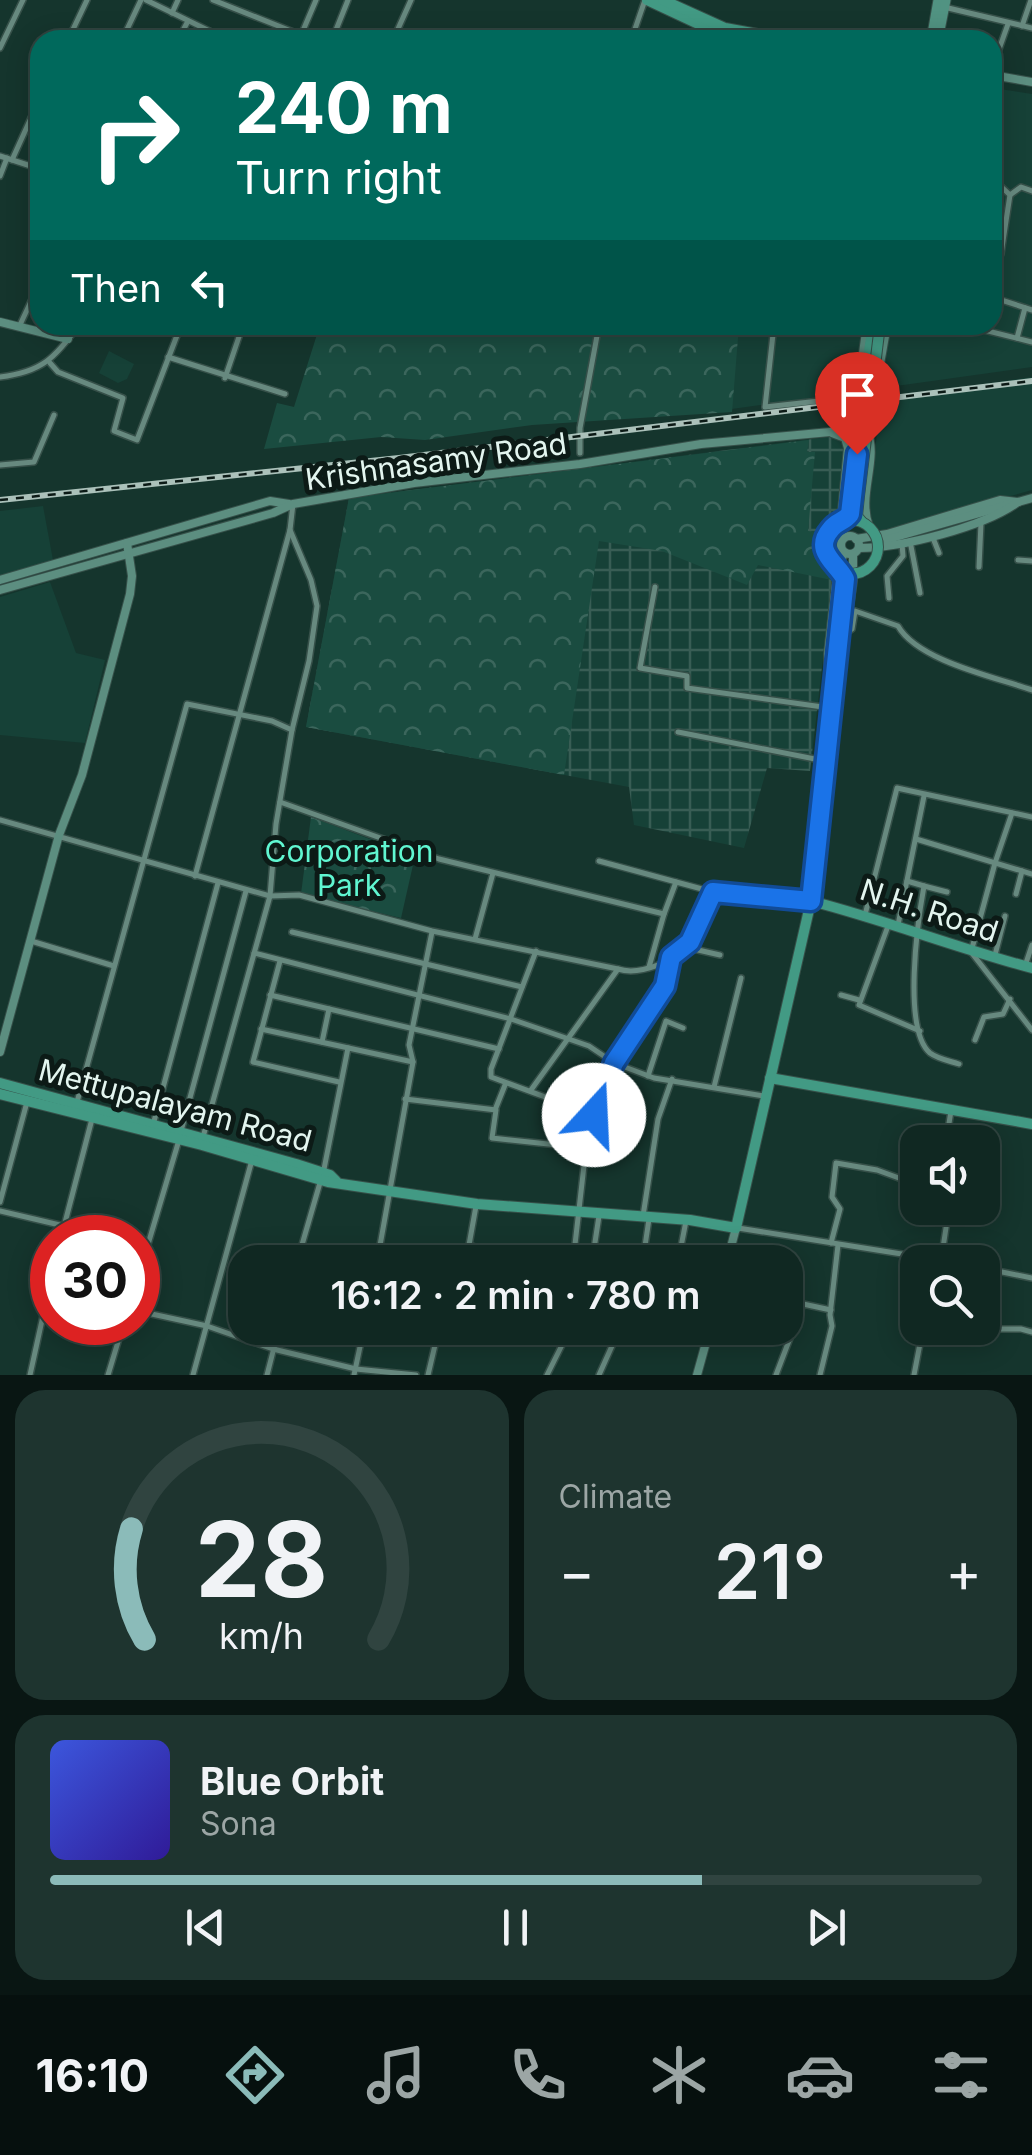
<!DOCTYPE html>
<html lang="en">
<head>
<meta charset="utf-8">
<style>
  :root { --surface:#102822; --page:#1e342f; --text:#f1f3f6; --muted:#9ca6a5; --line:#304440; --accent:#8bbbb9 }
  body { margin:0; font-family:Inter,sans-serif; background:var(--page); color:var(--text); height:100vh; display:flex; flex-direction:column; font-size:38px; white-space:nowrap }
  * { box-sizing:border-box; margin:0 }
  p { font-size:32px; color:var(--muted) }
  .icon { flex:none; width:55px; height:55px; fill:none; stroke:currentColor; stroke-width:2; stroke-linecap:round; stroke-linejoin:round }
  .map { position:relative; height:1375px; overflow:hidden }
  .side { display:flex; flex-direction:column; gap:15px; padding:15px; background:#091613; flex:1 }
  .side>* { flex:none }
  .banner { position:absolute; left:30px; top:30px; width:972px; height:305px; border-radius:30px; box-shadow:0 5px 25px #0003,0 0 0 2px var(--line); background:#00695c; color:#fff; overflow:hidden }
  .fabs { position:absolute; left:900px; top:1125px; display:grid; gap:20px }
  .fabs a { display:grid; place-items:center; width:100px; height:100px; border-radius:20px; background:var(--surface); box-shadow:0 5px 25px #0003,0 0 0 2px var(--line); font-size:50px }
  .speed { position:absolute; left:30px; top:1215px; display:flex; gap:20px; font-size:50px; font-weight:700; text-align:center }
  .speed>* { display:grid; place-content:center; width:130px; height:130px; border-radius:50%; background:var(--surface); box-shadow:0 5px 25px #0003,0 0 0 2px var(--line); line-height:1 }
  .speed .limit { border:15px solid #d22; background:#fff; color:#111 }
  .pin { position:absolute; display:grid; place-items:center; width:85px; height:85px; color:#fff; margin:-102px -42px; border-radius:50% 50% 50% 0; rotate:-45deg; box-shadow:0 0 10px #0007 }
  .pin .icon { rotate:45deg }
  .me { position:absolute; width:110px; margin:-55px; rotate:20deg; stroke-linejoin:round; filter:drop-shadow(0 0 8px #0008) }
  .turn { display:flex; align-items:center; gap:35px; height:210px; padding:0 40px; font-size:45px }
  .turn .icon { width:130px; height:130px; stroke-width:2.5 }
  .turn b { display:block; font-size:70px; line-height:85px }
  .then { display:flex; align-items:center; height:95px; padding:0 40px; background:#0003; gap:20px; font-size:38px }
  .big { font-size:75px; font-weight:600; line-height:1.1 }
  .side .tile { flex:1; display:flex; flex-direction:column; justify-content:center; gap:15px; min-width:0; padding:0 35px; border-radius:30px; background:var(--page) }
  .side .dial { align-items:center; gap:0 }
  .dial svg { height:260px; overflow:visible; fill:none; stroke:var(--line); stroke-width:7; stroke-linecap:round; text-anchor:middle }
  .dial text { fill:var(--text); stroke:none }
  .song { display:flex; align-items:center; gap:30px }
  .cover { width:120px; height:120px; border-radius:15px; background:linear-gradient(135deg,hsl(230 70% 55%),hsl(250 70% 35%)) }
  .played { height:10px; border-radius:5px; background:linear-gradient(90deg,var(--accent) 70%,var(--line) 70%) }
  .keys { display:flex; justify-content:space-around; direction:ltr }
  .heat { display:flex; justify-content:space-between; align-items:center; font-size:55px; direction:ltr }
  .side .tiles { flex:1; display:grid; gap:15px; grid-template-columns:1fr 1fr }
  .tile:last-child { grid-column:span 2 }
  .trip { position:absolute; left:228px; top:1245px; width:575px; height:100px; border-radius:30px; background:var(--surface); box-shadow:0 5px 25px #0003,0 0 0 2px var(--line); font-weight:600; line-height:100px; text-align:center }
  .tabs { display:flex; height:160px; justify-content:space-around; align-items:center; background:#06100e; color:var(--muted) }
  .tabs .icon { width:70px; height:70px }
  .tabs .on { color:var(--accent) }
  .tabs b { font-size:45px; color:var(--text) }
  .map>svg:first-child { display:block }
  .built { fill:#164137 }
  .industrial { fill:url(#industrial-grid) }
  .forest { fill:url(#forest-crowns) }
  .lines { fill:none; stroke-linecap:round; stroke-linejoin:round }
  .street-casing { stroke:#365049; stroke-width:8 }
  .secondary-casing { stroke:#365049; stroke-width:10 }
  .primary-casing { stroke:#365049; stroke-width:11 }
  .highway-casing { stroke:#365049; stroke-width:12 }
  .street { stroke:#67897f; stroke-width:5 }
  .secondary { stroke:#5c8e80; stroke-width:8 }
  .primary { stroke:#519382; stroke-width:9 }
  .highway { stroke:#429a84; stroke-width:10 }
  .rail-casing { stroke:#abc1ba; stroke-width:6 }
  .rail { stroke:#0c1a16; stroke-width:2.5; stroke-dasharray:8; stroke-linecap:butt }
  .highway-bridge-casing { stroke:#365049; stroke-width:12; stroke-linecap:butt }
  .highway-bridge { stroke:#429a84; stroke-width:10 }
  .route-casing { stroke:#114b97; stroke-width:25 }
  .route { stroke:#1a73e8; stroke-width:18 }
  .labels { text-anchor:middle; stroke-width:10; stroke-linejoin:round; paint-order:stroke }
  .street-label { font-size:30px; fill:#e3f5ef; stroke:#0c1a16 }
  .park-label { font-size:30px; fill:#60f6d1; stroke:#0c1a16 }
</style>
</head>
<body>
<div class="map">
<svg width="1032" height="1375" viewBox="0 0 1032 1375">
  <defs>
    <pattern id="industrial-grid" width="8" height="8" patternUnits="userSpaceOnUse" patternTransform="scale(2.5)"><rect width="8" height="8" fill="#164137"/><path d="M0 4h8M4 0v8" fill="none" stroke="#385d54"/></pattern>
    <pattern id="forest-crowns" width="20" height="18" patternUnits="userSpaceOnUse" patternTransform="scale(2.5)"><rect width="20" height="18" fill="#1a4c40"/><path d="M2 6a3 3 0 1 1 6 0M12 15a3 3 0 1 1 6 0" fill="none" stroke="#3b665c"/></pattern>
  </defs>
  <rect width="100%" height="100%" fill="#15352d"/>
  <!-- built -->
  <g class="built">
    <polygon points="993,88 1032,94 1032,367 703,413 708,325 992,325"/>
    <polygon points="109,351 134,364 127,379 118,383 99,373"/>
    <polygon points="1032,377 1032,490 881,532 868,517 879,414 872,411 875,400"/>
    <polygon points="43,506 53,560 0,576 0,511"/>
    <polygon points="50,582 76,653 105,660 85,743 0,735 0,597"/>
  </g>
  <!-- industrial -->
  <polygon class="industrial" points="836,436 845,448 839,510 818,532 819,557 832,580 810,771 767,768 744,848 634,825 629,787 306,727 349,498"/>
  <!-- forest -->
  <g class="forest">
    <polygon points="320,325 739,325 732,412 532,425 425,440 381,437 264,449 277,403 294,407"/>
    <polygon points="809,440 807,452 815,452 808,531 818,532 819,557 832,580 758,565 747,585 662,551 599,541 564,775 306,727 349,498"/>
    <polygon points="311,817 415,856 401,918 301,894"/>
  </g>
  <g class="lines">
    <!-- street casing -->
    <g class="street-casing">
      <g id="street">
        <polyline points="146,0 228,40"/>
        <polyline points="213,0 301,35"/>
        <polyline points="944,7 1032,28"/>
        <polyline points="172,13 178,0"/>
        <polyline points="1022,26 1031,0"/>
        <polyline points="68,40 87,0"/>
        <polyline points="122,40 141,0"/>
        <polyline points="178,40 188,21"/>
        <polyline points="299,40 316,0"/>
        <polyline points="332,40 348,0"/>
        <polyline points="393,40 411,0"/>
        <polyline points="636,40 634,32 645,0"/>
        <polyline points="0,48 23,0"/>
        <polyline points="992,69 1008,24"/>
        <polyline points="0,156 40,169"/>
        <polyline points="12,160 40,98"/>
        <polyline points="0,176 7,158"/>
        <polyline points="992,178 1010,195 1001,254"/>
        <polyline points="1010,195 1021,187 1032,191"/>
        <polyline points="992,297 1032,310"/>
        <polyline points="774,325 765,407 855,397 858,387"/>
        <polyline points="964,325 1032,342"/>
        <polyline points="19,327 40,282"/>
        <polyline points="297,331 299,325"/>
        <polyline points="1017,338 1025,308"/>
        <polyline points="168,357 285,394"/>
        <polyline points="50,363 58,372 123,398 114,431 137,440 181,325"/>
        <path d="M0,377c42,-5 55,-19 79,-52"/>
        <polyline points="225,378 243,325"/>
        <polyline points="580,453 580,428 599,325"/>
        <polyline points="0,465 34,462 54,415"/>
        <polyline points="933,538 939,553"/>
        <polyline points="910,541 920,593"/>
        <polyline points="1018,560 1032,561"/>
        <polyline points="979,567 981,523"/>
        <polyline points="655,587 640,668 687,676 687,688 830,708"/>
        <polyline points="889,598 887,576 903,556 902,544"/>
        <path d="M846,633l6,-4 3,-18 43,15c20,35 97,51 134,64"/>
        <polyline points="678,732 825,761"/>
        <polyline points="280,802 439,859 664,914 676,882"/>
        <polyline points="1012,813 995,863 971,952 1032,1030"/>
        <polyline points="0,820 270,896 299,895 432,931 618,969"/>
        <polyline points="916,839 1032,874"/>
        <polyline points="599,861 713,892 811,901"/>
        <polyline points="195,876 290,530 293,504"/>
        <path d="M907,881l17,5c-6,33 -22,143 6,167 8,6 20,8 29,11"/>
        <polyline points="924,886 947,892"/>
        <polyline points="1016,894 1022,871"/>
        <polyline points="865,915 897,788 1032,817"/>
        <polyline points="898,925 924,796"/>
        <polyline points="888,926 859,1005 920,1031"/>
        <polyline points="292,932 522,987"/>
        <polyline points="475,939 493,873"/>
        <polyline points="31,941 114,966"/>
        <polyline points="685,947 720,955"/>
        <polyline points="536,951 491,1069 491,1077 594,1115"/>
        <polyline points="254,953 511,1019 589,1046 614,1063 654,1078 764,1096"/>
        <polyline points="995,955 1005,916"/>
        <polyline points="280,961 253,1062 339,1082"/>
        <polyline points="1026,963 1032,945"/>
        <polyline points="649,967 664,914"/>
        <polyline points="270,995 499,1049"/>
        <polyline points="841,995 859,1000"/>
        <polyline points="261,1029 413,1062"/>
        <polyline points="975,1040 984,1017 1003,1014 1010,999"/>
        <polyline points="322,1042 329,1009"/>
        <polyline points="648,1076 666,1021 683,1028"/>
        <polyline points="714,1087 741,978"/>
        <path d="M531,1090l87,-121c22,7 58,-8 72,-26 10,-14 16,-35 23,-51"/>
        <polyline points="405,1099 496,1110 492,1138 586,1148"/>
        <polyline points="77,1102 187,704 272,721 292,730"/>
        <polyline points="495,1110 505,1085"/>
        <polyline points="153,1125 218,883"/>
        <polyline points="181,1131 246,891"/>
        <polyline points="203,1137 270,896 276,824 292,730 309,661 317,606 311,580 290,530"/>
        <polyline points="946,1142 951,1111"/>
        <polyline points="0,1202 27,1102"/>
        <polyline points="0,1211 64,1226"/>
        <polyline points="643,1216 658,1119 672,1079"/>
        <polyline points="738,1228 952,1262"/>
        <polyline points="61,1238 92,1119"/>
        <polyline points="831,1243 840,1209 832,1197 836,1163 877,1170 918,1185"/>
        <polyline points="469,1245 524,1262"/>
        <polyline points="645,1246 649,1219"/>
        <polyline points="941,1261 949,1208"/>
        <polyline points="297,1262 324,1169 348,1048"/>
        <polyline points="377,1262 413,1062 409,1045 432,932"/>
        <polyline points="460,1262 469,1245 476,1206"/>
        <polyline points="573,1262 586,1148 596,1108 614,1063 665,986 671,957"/>
        <polyline points="592,1262 599,1216"/>
        <polyline points="678,1262 686,1221"/>
        <polyline points="982,1268 1032,1278"/>
        <polyline points="138,1278 179,1140"/>
        <polyline points="138,1311 207,1326 273,1349 356,1369 416,1375"/>
        <polyline points="983,1329 1021,1329 1032,1332"/>
        <polyline points="30,1375 52,1275"/>
        <polyline points="108,1375 124,1322"/>
        <polyline points="193,1375 252,1160"/>
        <polyline points="267,1375 279,1328"/>
        <polyline points="354,1375 364,1328"/>
        <polyline points="428,1375 439,1328"/>
        <polyline points="547,1375 563,1343 564,1328"/>
        <polyline points="599,1375 620,1328"/>
        <polyline points="776,1375 803,1304 831,1310"/>
        <polyline points="820,1375 832,1326 830,1315 838,1245"/>
        <polyline points="914,1375 923,1328"/>
      </g>
    </g>
    <!-- secondary casing -->
    <g class="secondary-casing">
      <g id="secondary">
        <polyline points="992,75 1032,82"/>
        <polyline points="0,322 68,339"/>
        <polyline points="867,325 858,387 877,387"/>
        <polyline points="880,364 887,325"/>
        <polyline points="832,433 845,438 848,448 842,511 838,523"/>
        <circle cx="850" cy="545" r="9"/>
        <polyline points="856,539 887,534 1000,500 1018,502"/>
        <polyline points="878,542 1032,498"/>
        <path d="M859,548c42,0 125,-21 159,-46"/>
        <polyline points="0,580 270,501 289,504"/>
        <path d="M0,590l273,-77 20,-9 121,-21 166,-19 121,-20 162,-15 4,1c12,30 -10,65 2,96"/>
        <polyline points="837,690 853,581 853,554"/>
        <polyline points="829,694 828,654 837,575 844,552"/>
        <polyline points="0,1052 59,835 82,775 130,594 132,576 127,543"/>
        <polyline points="727,1262 736,1228"/>
        <polyline points="697,1375 710,1328"/>
      </g>
    </g>
    <!-- primary casing -->
    <g class="primary-casing">
      <g id="primary">
        <polyline points="931,40 938,0"/>
        <polyline points="938,40 946,0"/>
      </g>
    </g>
    <!-- highway casing -->
    <g class="highway-casing">
      <g id="highway">
        <polyline points="647,0 724,36 747,40"/>
        <polyline points="663,0 725,28 790,40"/>
        <polyline points="868,358 873,325"/>
        <path d="M811,901c74,19 146,47 221,67"/>
        <polyline points="770,1078 1032,1124"/>
        <polyline points="0,1083 296,1164 330,1175 336,1181"/>
        <polyline points="0,1094 202,1145 328,1182 477,1204 690,1220 736,1228 811,901 845,579 843,572"/>
      </g>
    </g>
    <!-- street -->
    <use href="#street" class="street"/>
    <!-- secondary -->
    <use href="#secondary" class="secondary"/>
    <!-- primary -->
    <use href="#primary" class="primary"/>
    <!-- highway -->
    <use href="#highway" class="highway"/>
    <!-- rail casing -->
    <g class="rail-casing">
      <polyline id="rail" points="0,500 399,458 1032,381"/>
    </g>
    <!-- rail -->
    <use href="#rail" class="rail"/>
    <!-- highway-bridge casing -->
    <g class="highway-bridge-casing">
      <g id="highway-bridge">
        <polyline points="847,520 858,442"/>
        <circle cx="851" cy="547" r="27"/>
        <polyline points="862,522 857,516 859,496 880,325"/>
        <polyline points="843,597 850,578 856,573"/>
      </g>
    </g>
    <!-- highway-bridge -->
    <use href="#highway-bridge" class="highway-bridge"/>
  </g>
  <g class="lines">
    <!-- route casing -->
    <g class="route-casing">
      <path id="route" d="M594,1115l20,-52 51,-77 6,-29 19,-15 23,-50 98,9 34,-322c-8,-16 -33,-28 -14,-50 6,-8 13,-7 19,-15l7,-60"/>
    </g>
    <!-- route -->
    <use href="#route" class="route"/>
  </g>
  <g class="labels">
    <!-- street labels -->
    <g class="street-label">
      <text transform="translate(436 462) rotate(-8)" y="10">Krishnasamy Road</text>
      <text transform="translate(929 911) rotate(18)" y="10">N.H. Road</text>
      <text transform="translate(175 1106) rotate(15)" y="10">Mettupalayam Road</text>
    </g>
    <!-- park labels -->
    <g class="park-label">
      <text x="349" y="862">Corporation<tspan x="349" dy="34">Park</tspan></text>
    </g>
  </g>
</svg>
<div class="fabs">
<a><svg class="icon" aria-label="sound" viewBox="0 0 24 24"><path d="M4 9h4l5-4v14l-5-4H4zM17 9q2 3 0 6"/></svg></a>
<a><svg class="icon" aria-label="search" viewBox="0 0 24 24"><circle cx="10" cy="10" r="6"/><path d="M15 15l6 6"/></svg></a>
</div>
<div class="speed"><div class="limit">30</div></div>
<div class="pin" style="left:857px;top:454px;background:#d93025"><svg class="icon" aria-label="arrive" viewBox="0 0 24 24"><path d="M6 21V4h12l-3 4 3 4H6"/></svg></div>
<svg class="me" style="left:594px;top:1115px" viewBox="-20 -20 40 40"><circle r="19" fill="#fff"/><path d="M0-13L10 11 0 6-10 11z" fill="#1a73e8"/></svg>
<div class="trip">16:12 · 2 min · 780 m</div>
<div class="banner">
<div class="turn"><svg class="icon" aria-label="right" viewBox="0 0 24 24"><path d="M7 20v-9h11M14 6l5 5-5 5"/></svg><div><b>240 m</b>Turn right</div></div>
<div class="then">Then<svg class="icon" aria-label="left" viewBox="0 0 24 24"><path d="M17 20v-9H6M10 6l-5 5 5 5"/></svg></div>
</div>
</div>
<section class="side">
<div class="tiles">
<div class="tile dial"><svg viewBox="0 0 100 80">
<path d="M14 69A42 42 0 1 1 86 69"/>
<path d="M14 69A42 42 0 0 1 10 35" stroke="#8bbbb9"/>
<text x="50" y="56" font-size="32" font-weight="700">28</text>
<text x="50" y="72" font-size="11">km/h</text>
</svg></div>
<div class="tile"><p>Climate</p>
<div class="heat"><a>−</a><b class="big">21°</b><a>+</a></div>
</div>
<div class="tile">
<div class="song"><i class="cover"></i><div><b>Blue Orbit</b><p>Sona</p></div></div>
<div class="played"></div>
<div class="keys"><svg class="icon" aria-label="previous" viewBox="0 0 24 24"><path d="M18 5L8 12l10 7zM5 5v14"/></svg><svg class="icon" aria-label="pause" viewBox="0 0 24 24"><path d="M8 5v14M16 5v14"/></svg><svg class="icon" aria-label="next" viewBox="0 0 24 24"><path d="M6 5l10 7-10 7zM19 5v14"/></svg></div>
</div>
</div>
</section>
<nav class="tabs">
<b>16:10</b>
<svg class="icon on" aria-label="directions" viewBox="0 0 24 24"><path d="M12 3l9 9-9 9-9-9zM9 14v-3h6M13 9l2 2-2 2"/></svg>
<svg class="icon" aria-label="music" viewBox="0 0 24 24"><path d="M9 18V5l10-2v13"/><circle cx="6" cy="18" r="3"/><circle cx="16" cy="16" r="3"/></svg>
<svg class="icon" aria-label="phone" viewBox="0 0 24 24"><path d="M5 4h4l2 5-3 2q2 4 5 5l2-3 5 2v4C11 20 4 13 5 4z"/></svg>
<svg class="icon" aria-label="climate" viewBox="0 0 24 24"><path d="M12 3v18M4 7l16 10M4 17L20 7"/></svg>
<svg class="icon" aria-label="car" viewBox="0 0 24 24"><path d="M5 17H2v-5l4-1 3-4h7l3 4 3 1v5h-3M9 17h6M6 11h13"/><circle cx="7" cy="17" r="2"/><circle cx="17" cy="17" r="2"/></svg>
<svg class="icon" aria-label="filters" viewBox="0 0 24 24"><path d="M4 7h16M4 17h16"/><circle cx="9" cy="7" r="2"/><circle cx="15" cy="17" r="2"/></svg>
</nav>
</body>
</html>
